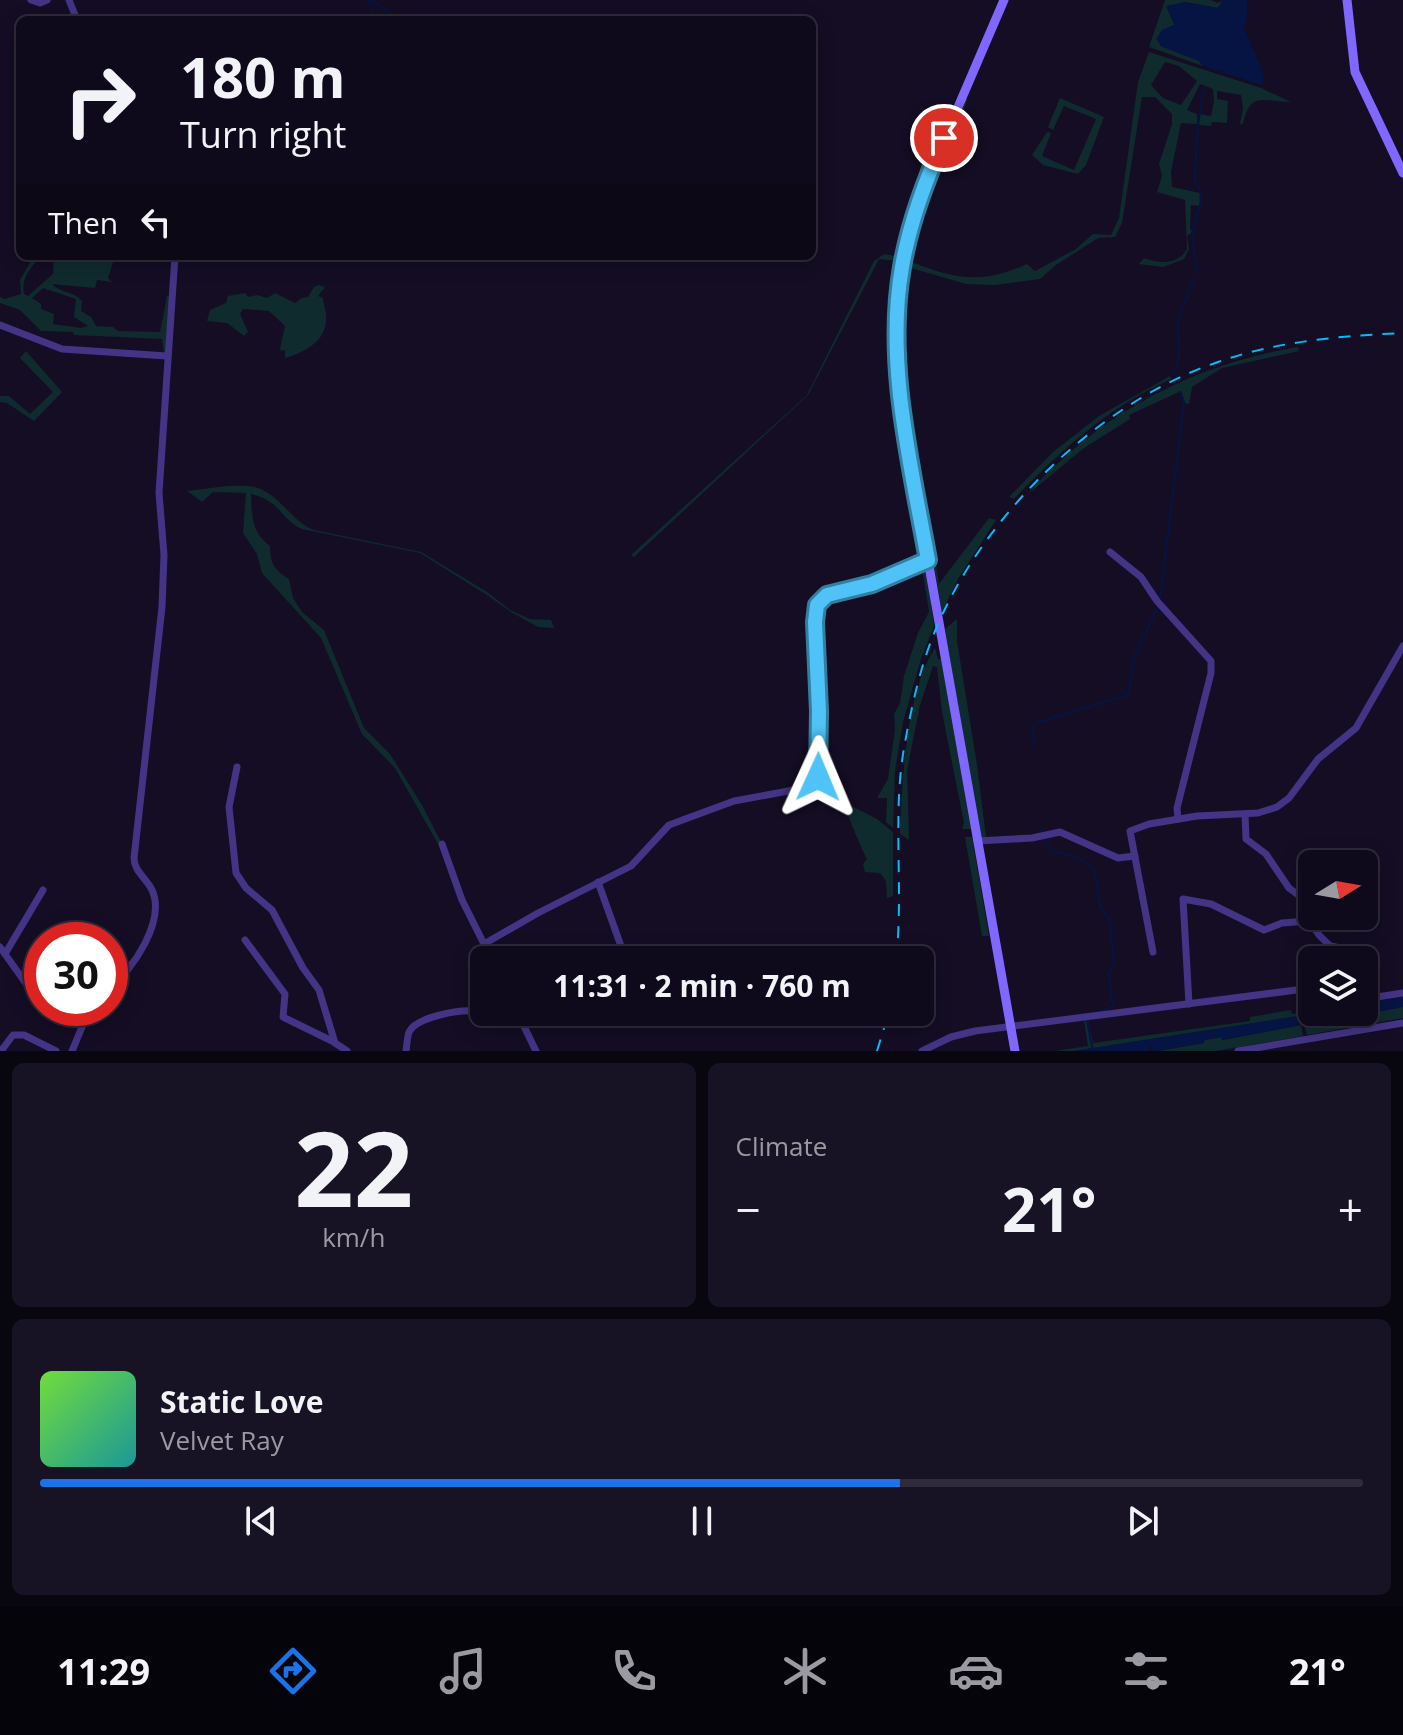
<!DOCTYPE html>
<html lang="en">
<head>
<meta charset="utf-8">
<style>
  :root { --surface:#0f0a1b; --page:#181324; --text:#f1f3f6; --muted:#9b9aa3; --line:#2f2b3a; --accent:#1a73e8 }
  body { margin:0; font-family:"Open Sans",sans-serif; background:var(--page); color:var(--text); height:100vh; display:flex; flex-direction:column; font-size:30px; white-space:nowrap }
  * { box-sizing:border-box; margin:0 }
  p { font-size:26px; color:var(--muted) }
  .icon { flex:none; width:44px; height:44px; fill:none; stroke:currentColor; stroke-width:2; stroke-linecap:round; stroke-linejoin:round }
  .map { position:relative; height:1051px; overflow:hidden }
  .drawer { display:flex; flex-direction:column; gap:12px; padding:12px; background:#08060f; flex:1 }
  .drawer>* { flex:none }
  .guide { position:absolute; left:16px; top:16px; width:800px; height:244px; border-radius:12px; box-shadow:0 4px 20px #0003,0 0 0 2px var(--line); background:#0f0a1b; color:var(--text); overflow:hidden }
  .needle { width:52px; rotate:79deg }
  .controls { position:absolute; left:1298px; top:850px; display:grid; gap:16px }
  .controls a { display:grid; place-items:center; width:80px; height:80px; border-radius:12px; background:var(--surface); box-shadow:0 4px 20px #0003,0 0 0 2px var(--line); font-size:40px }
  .speed { position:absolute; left:24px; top:922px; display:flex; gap:16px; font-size:40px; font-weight:700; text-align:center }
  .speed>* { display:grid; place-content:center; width:104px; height:104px; border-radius:50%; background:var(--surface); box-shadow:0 4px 20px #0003,0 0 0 2px var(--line); line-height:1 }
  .speed .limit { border:12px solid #d22; background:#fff; color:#111 }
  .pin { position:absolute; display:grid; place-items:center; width:68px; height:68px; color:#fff; margin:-34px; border:4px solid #fff; border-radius:50%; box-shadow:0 2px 8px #0007 }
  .me { position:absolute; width:88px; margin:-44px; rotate:1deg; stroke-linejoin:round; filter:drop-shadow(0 0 6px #0008) }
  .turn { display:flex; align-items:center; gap:28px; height:168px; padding:0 32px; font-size:36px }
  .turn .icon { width:104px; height:104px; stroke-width:2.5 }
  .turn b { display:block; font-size:56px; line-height:68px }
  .then { display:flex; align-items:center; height:76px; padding:0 32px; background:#0003; gap:16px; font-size:30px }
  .big { font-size:60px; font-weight:700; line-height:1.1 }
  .drawer .widget { flex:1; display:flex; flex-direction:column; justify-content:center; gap:12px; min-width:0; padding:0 28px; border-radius:12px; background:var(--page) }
  .drawer .dial { align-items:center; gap:0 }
  .dial b { font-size:104px; line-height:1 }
  .song { display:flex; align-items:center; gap:24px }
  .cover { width:96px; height:96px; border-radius:12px; background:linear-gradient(135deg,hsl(100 70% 55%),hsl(180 70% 35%)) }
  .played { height:8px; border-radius:4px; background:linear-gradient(90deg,var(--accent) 65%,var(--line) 65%) }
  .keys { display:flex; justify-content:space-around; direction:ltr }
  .heat { display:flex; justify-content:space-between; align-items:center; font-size:44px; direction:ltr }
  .drawer .tiles { flex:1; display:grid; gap:12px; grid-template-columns:1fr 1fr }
  .widget:last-child { grid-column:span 2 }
  .trip { position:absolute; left:470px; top:946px; width:464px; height:80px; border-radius:12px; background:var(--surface); box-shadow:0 4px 20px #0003,0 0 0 2px var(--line); font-weight:700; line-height:80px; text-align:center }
  .menu { display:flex; height:128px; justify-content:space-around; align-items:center; background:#06040b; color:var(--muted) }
  .menu .icon { width:56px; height:56px }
  .menu .current { color:var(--accent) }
  .menu b { font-size:36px; color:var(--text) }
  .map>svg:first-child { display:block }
  .green { fill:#0f2b2e; fill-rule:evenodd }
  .water { fill:#061443 }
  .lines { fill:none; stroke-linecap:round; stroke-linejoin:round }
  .stream { stroke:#061443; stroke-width:2 }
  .street { stroke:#433486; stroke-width:7 }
  .secondary { stroke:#8067ff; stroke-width:9 }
  .rail { stroke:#00befb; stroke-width:2; stroke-dasharray:12 10; stroke-linecap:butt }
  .route-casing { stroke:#337fa1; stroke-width:20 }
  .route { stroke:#4fc3f7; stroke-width:14 }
</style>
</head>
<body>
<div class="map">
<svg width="1403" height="1051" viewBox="0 0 1403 1051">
  <rect width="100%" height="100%" fill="#140d24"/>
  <!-- green -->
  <g class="green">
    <polygon points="1165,0 1210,0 1218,3 1223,0 1218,8 1185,2 1177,5 1174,25 1162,31 1161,46 1199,61 1203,66 1149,47"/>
    <path d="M1149,52l112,36 30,14c-27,0 -41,-12 -48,22h-3l3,-16 -2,-13 -24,-4v8l11,2 -1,22 -15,-1 -1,4 -12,-1v-11l12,2 3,-15 -1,-12 -13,-5 -13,26 10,4v10l-16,-1 -10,49 1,15 28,6v13l-9,-1 -1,23 2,4 -5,4 2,13 -5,10 -21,8 -24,-3 5,-6c16,6 34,7 43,-9l-2,-49 -28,-8 5,-16 -3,-12 13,-40v-10l-17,-17h-13l-20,126 -7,14 -17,1 -42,27 -16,14 -45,6 -29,-1 -62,-18 21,-74 40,-92 3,-1 -49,119 -10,43c46,18 72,24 118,3l8,7 41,-22 17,-15 18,1 8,-17 19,-136zM1165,62l14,4 18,15 -16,24 -18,-7 -12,-13z"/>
    <polygon points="1060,98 1104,117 1086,165 1078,174 1043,165 1032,155 1047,132 1051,133 1042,156 1074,170 1096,119 1064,106 1053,130 1048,127"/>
    <path d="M884,254l17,3 -6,64 27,231c-19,-101 -38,-188 -24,-291l-19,-2 -71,136 -174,162 -3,-2 176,-160 67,-134z"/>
    <path d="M34,256h8c-11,10 -21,22 -18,38l4,2 25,-22 1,-17 -4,-1h59l-1,4 5,2 -5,16 4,4 -15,-2 -2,8 -43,-4c8,9 22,7 30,17l-1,10 10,6 5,9 17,1 5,4 42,1 7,-36h4l-5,57h-2l-2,-14 -88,-4 -1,-3 -32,-1 -21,-21 -20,-7v-6l5,2 16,-5 -1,-14zM43,288l33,11 -2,18 14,9 -7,2 -28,-4 1,-10 -13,-5v-5l-9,-6z"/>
    <polygon points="905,269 908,271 906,300 906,370 939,584 989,518 996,520 958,579 942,612 904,398 901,327"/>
    <path d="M319,285l6,2 -7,9 5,2c0,6 3,12 3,18 2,24 -20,36 -41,42v-8l-4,1 -1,-3 5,-22 -16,-15 -26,-2 -3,5 8,18 -4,4 -17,-13 -20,-2 3,-11 16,-7 2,-7 17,-3 3,4 9,-2 10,3 8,-5 20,10 7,-5 6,-1 6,-10z"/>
    <path d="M1298,347l1,4 -77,17 -30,19 -3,17 -4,-1 -4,-12 -52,24 1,4 -46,29 -57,47c70,-80 166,-131 271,-148z"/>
    <polygon points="26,351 62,392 34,421 7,403 0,402 0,396 9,396 30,414 53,392 20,358"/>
    <path d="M1170,376l1,3c-61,27 -111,72 -157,120l-5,-2 44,-45 46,-36z"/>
    <path d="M227,486c10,0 22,-1 31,2 23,8 34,34 56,42l107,22 66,40 23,18 20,9 21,1 3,8 -16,-1 -27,-15 -24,-17 -67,-42 -118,-24c-23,-11 -21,-28 -51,-35 1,23 0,37 19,52 0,17 4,24 19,33l4,19 9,14 22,18 40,98 26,26 32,51 19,37 -3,2 -43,-76 -33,-34 -41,-96 -59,-65 -5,-19 -14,-21 3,-40 -33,-1 -11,10 -15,-11z"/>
    <polygon points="922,568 927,571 934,626 921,659 903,722 895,771 893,828 886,822 887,798 877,798 888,779 895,729 894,714 900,703 904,676 918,633 929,612"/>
    <polygon points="957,619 957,641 977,765 986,837 980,838 945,629"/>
    <path d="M935,648l3,11h3l30,170h-9l2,-6 -22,-111 -5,-45 -4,-1 -13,39 -13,65 2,70 -9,-6c2,-52 6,-143 35,-186z"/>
    <path d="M844,802l33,17 16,13v64l-6,2 -1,-17 -6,-8 -15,-1 -2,-8 4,-5c-4,-7 -23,-51 -23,-57z"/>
    <polygon points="965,837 972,837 989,936 982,936"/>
    <polygon points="1403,1007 1403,1018 1307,1035 1304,1025"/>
    <polygon points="1291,1010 1292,1014 1300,1013 1301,1016 1074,1051 1055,1051 1088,1046 1084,1021 1088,1020 1093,1043 1250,1021 1250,1017"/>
    <polygon points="1301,1025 1303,1036 1216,1051 1158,1051 1204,1043 1204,1040 1222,1037 1223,1040"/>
  </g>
  <!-- water -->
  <g class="water">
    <polygon points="1223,0 1247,0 1247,17 1244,27 1264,75 1262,85 1203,66 1199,61 1161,46 1156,39 1162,30 1174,25 1166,6 1185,2 1218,8"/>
    <polygon points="1403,997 1403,1007 1304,1025 1302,1020 1301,1025 1222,1040 1221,1037 1205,1040 1204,1043 1158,1051 1153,1051 1152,1046 1149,1046 1150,1051 1074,1051 1323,1012 1364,1012 1364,1004"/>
  </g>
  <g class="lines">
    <!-- stream -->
    <g class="stream">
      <polyline points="369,0 375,20"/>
      <polyline points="371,0 400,20"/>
      <path d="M1196,271c1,-13 -5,-29 -3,-39 2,-18 15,-33 2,-50 1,-33 2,-64 10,-96"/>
      <polyline points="1173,375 1179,355 1178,319 1195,276"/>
      <polyline points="1160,600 1184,403 1181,392"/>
      <polyline points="1034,744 1033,726 1040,722 1128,695 1135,655 1158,607"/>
      <polyline points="1039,826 1041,831"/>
      <polyline points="1045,839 1053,851 1081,859 1094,871 1101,909 1110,920 1114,966 1109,974 1113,1006 1100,1012"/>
      <polyline points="1087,1021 1093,1051"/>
    </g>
    <!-- street -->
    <g class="street">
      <polyline points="31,0 40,3 47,0"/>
      <polyline points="69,0 77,20"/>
      <polyline points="0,325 62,349 167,356"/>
      <polyline points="1110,552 1141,577 1157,601 1211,661 1211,673 1177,808 1178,819"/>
      <polyline points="237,767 229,807 236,873 246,888 272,910 303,968 319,990 335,1043 347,1051"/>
      <polyline points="1245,814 1246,839 1266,854 1289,888 1301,897 1309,921 1319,935 1330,946 1336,947 1347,955 1349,960"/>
      <polyline points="977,841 1032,838 1060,832 1118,858 1135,856"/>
      <polyline points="442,844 462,900 492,960"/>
      <polyline points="598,882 626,960"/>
      <polyline points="245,940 285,994 283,1017 334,1042"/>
      <polyline points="484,944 538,913 631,866 669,825 734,801 810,787 818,777 819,766 815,622 817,605 827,595 872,584 928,560"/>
      <polyline points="0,947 27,985 42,992"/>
      <polyline points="1153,952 1130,831 1149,824 1197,816 1258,813 1277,807 1289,798 1318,759 1356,728 1403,646"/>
      <polyline points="5,954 43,890"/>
      <path d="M110,988c23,-19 56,-67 42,-98 -6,-12 -18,-19 -18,-32l28,-251 2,-52 -5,-62 16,-237"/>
      <polyline points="1364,999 1403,993"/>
      <polyline points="1189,1004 1183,899 1211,904 1264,930 1282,923 1309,921"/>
      <polyline points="75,1008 87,1014"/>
      <polyline points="517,1012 536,1051"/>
      <polyline points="1,1051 13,1035 24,1035 56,1051"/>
      <polyline points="72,1051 90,1008"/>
      <path d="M406,1051c1,-6 1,-13 3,-19 7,-15 49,-22 64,-21 16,1 20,8 36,1"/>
      <polyline points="922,1051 951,1037 975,1031 1312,988"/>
      <polyline points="1238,1051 1403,1023"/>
    </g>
    <!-- secondary -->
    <g class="secondary">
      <path d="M1004,0l-79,184c-10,27 -19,54 -23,83 -12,67 0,136 10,203l103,581"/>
      <polyline points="1347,0 1355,72 1403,173"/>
    </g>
    <!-- rail -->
    <g class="rail">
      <path d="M896,960c8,-70 -4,-142 8,-212 7,-39 16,-81 31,-117 48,-116 164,-229 283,-269 60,-21 122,-26 185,-29"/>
      <polyline points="877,1051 889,1012"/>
    </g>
  </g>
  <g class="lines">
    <!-- route casing -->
    <g class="route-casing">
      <path id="route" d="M818,777l1,-66 -4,-89 2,-17 10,-10 45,-11 56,-24c-17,-95 -43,-197 -26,-293 8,-46 24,-87 42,-129"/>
    </g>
    <!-- route -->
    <use href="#route" class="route"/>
  </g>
</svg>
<div class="controls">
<a><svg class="needle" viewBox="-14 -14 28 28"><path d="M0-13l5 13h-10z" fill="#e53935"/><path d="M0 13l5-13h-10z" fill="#9b9aa3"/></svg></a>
<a><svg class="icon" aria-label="layers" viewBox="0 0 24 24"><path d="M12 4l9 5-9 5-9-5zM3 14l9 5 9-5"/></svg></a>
</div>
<div class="speed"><div class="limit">30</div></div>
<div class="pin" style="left:944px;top:138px;background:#d93025"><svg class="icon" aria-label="arrive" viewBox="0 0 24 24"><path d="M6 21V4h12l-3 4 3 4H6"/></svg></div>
<svg class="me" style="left:818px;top:777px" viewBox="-20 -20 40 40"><path d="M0-17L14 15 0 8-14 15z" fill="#4fc3f7" stroke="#fff" stroke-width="4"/></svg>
<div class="trip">11:31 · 2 min · 760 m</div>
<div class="guide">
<div class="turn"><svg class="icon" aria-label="right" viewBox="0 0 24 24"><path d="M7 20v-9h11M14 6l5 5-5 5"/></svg><div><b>180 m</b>Turn right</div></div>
<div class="then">Then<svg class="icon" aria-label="left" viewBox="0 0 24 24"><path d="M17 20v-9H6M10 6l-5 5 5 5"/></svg></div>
</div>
</div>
<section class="drawer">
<div class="tiles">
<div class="widget dial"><b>22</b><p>km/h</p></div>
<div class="widget"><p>Climate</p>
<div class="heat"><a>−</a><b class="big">21°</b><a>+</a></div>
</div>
<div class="widget">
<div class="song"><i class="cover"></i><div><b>Static Love</b><p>Velvet Ray</p></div></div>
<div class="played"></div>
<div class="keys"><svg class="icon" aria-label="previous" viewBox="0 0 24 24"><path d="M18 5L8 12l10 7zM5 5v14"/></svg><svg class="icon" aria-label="pause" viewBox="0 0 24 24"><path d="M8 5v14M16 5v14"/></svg><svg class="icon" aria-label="next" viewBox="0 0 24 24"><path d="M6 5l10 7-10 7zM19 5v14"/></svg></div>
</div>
</div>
</section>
<nav class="menu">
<b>11:29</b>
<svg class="icon current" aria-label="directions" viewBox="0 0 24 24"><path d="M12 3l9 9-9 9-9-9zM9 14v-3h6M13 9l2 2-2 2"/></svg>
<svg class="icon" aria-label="music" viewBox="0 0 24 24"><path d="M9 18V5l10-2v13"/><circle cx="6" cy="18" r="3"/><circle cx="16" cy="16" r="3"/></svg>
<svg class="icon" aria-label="phone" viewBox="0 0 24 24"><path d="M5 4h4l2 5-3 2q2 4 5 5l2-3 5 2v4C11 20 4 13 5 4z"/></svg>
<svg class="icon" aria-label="climate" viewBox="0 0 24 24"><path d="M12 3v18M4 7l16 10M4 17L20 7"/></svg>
<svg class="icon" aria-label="car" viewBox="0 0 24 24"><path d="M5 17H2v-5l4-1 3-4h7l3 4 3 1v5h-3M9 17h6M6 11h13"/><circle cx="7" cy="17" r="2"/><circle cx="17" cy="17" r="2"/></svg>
<svg class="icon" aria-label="filters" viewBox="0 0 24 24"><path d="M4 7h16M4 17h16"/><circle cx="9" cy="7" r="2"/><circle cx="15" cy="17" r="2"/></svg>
<b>21°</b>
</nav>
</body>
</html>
